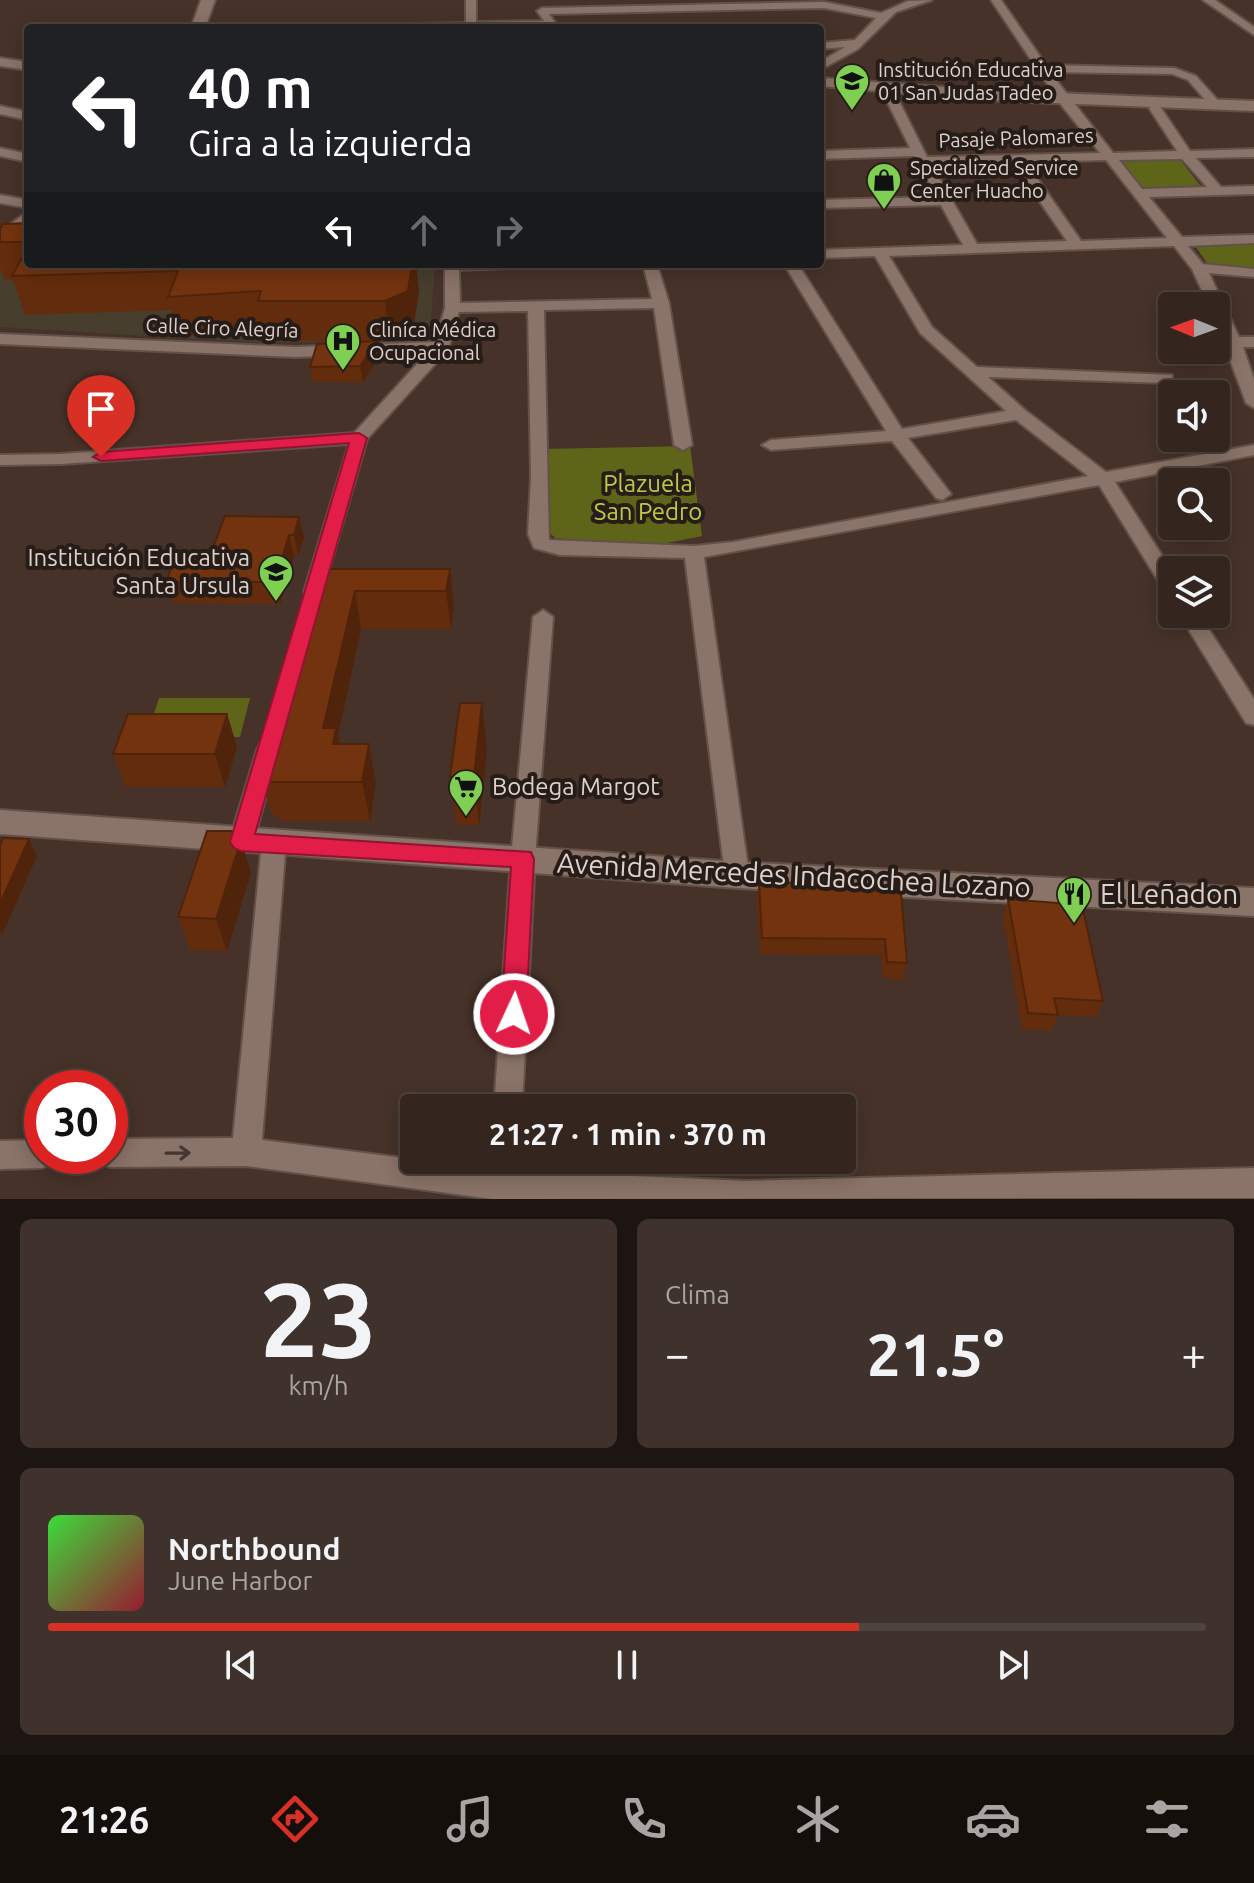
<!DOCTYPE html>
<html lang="es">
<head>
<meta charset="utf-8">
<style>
  :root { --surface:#34261f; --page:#3f322c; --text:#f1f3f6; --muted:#a9a5a4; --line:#4e433d; --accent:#d93025 }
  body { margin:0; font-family:Ubuntu,sans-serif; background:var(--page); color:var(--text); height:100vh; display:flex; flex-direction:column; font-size:30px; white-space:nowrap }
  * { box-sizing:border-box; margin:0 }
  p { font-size:26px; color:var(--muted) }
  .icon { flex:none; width:44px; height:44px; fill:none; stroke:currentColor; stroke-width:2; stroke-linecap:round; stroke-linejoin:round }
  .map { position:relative; height:1199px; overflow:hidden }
  .drawer { display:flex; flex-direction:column; gap:20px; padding:20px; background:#1d1511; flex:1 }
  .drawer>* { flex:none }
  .banner { position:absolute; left:24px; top:24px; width:800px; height:244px; border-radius:8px; box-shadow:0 4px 20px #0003,0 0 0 2px var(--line); background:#202124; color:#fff; overflow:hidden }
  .needle { width:52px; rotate:271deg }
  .controls { position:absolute; left:1158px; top:292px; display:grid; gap:16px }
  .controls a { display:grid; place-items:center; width:72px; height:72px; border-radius:8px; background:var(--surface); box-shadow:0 4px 20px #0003,0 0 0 2px var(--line); font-size:40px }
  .speed { position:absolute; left:24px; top:1070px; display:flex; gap:16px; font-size:40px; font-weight:700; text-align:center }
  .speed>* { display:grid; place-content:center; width:104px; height:104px; border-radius:50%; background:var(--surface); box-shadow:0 4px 20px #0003,0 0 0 2px var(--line); line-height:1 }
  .speed .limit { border:12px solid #d22; background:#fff; color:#111 }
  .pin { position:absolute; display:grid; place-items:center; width:68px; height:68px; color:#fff; margin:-82px -34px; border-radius:50% 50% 50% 0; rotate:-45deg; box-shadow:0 0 8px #0007 }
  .pin .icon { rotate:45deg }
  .me { position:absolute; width:88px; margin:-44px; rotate:3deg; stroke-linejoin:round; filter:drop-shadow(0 0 6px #0008) }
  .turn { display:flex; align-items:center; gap:28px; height:168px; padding:0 32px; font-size:36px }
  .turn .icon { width:104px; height:104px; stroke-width:2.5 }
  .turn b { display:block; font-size:56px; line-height:68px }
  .lanes { display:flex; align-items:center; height:76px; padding:0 32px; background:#0003; justify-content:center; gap:40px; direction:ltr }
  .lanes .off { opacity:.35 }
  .big { font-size:60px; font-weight:700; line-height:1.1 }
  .drawer .card { flex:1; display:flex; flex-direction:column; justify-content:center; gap:12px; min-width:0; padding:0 28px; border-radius:12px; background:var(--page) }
  .drawer .dial { align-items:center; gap:0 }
  .dial b { font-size:104px; line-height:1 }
  .song { display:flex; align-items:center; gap:24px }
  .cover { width:96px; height:96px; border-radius:12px; background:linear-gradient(135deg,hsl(120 70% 55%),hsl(350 70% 35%)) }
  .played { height:8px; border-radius:4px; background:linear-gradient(90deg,var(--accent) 70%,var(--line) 70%) }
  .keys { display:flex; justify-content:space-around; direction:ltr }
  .heat { display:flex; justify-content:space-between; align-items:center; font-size:44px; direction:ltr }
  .drawer .tiles { flex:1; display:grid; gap:20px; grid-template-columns:1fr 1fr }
  .card:last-child { grid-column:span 2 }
  .trip { position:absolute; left:400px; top:1094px; width:456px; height:80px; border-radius:8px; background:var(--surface); box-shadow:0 4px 20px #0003,0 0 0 2px var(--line); font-weight:700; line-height:80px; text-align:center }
  .tab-bar { display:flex; height:128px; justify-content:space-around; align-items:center; background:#150f0c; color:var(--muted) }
  .tab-bar .icon { width:56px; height:56px }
  .tab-bar .selected { color:var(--accent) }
  .tab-bar b { font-size:36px; color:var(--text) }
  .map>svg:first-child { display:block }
  .medical { fill:#473e2d }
  .green { fill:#5e6518 }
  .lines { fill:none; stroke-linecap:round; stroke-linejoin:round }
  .minor-casing { stroke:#615149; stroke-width:4 }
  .tertiary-casing { stroke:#615149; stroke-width:4 }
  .minor { fill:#8a7368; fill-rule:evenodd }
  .tertiary { fill:#8a7368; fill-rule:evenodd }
  .wall { fill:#632c0d }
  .shaded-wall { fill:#50240a }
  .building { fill:#73330f; stroke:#50240a; stroke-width:2 }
  .oneway { stroke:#443630 }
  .route { fill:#e11d48; stroke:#92132f; stroke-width:2 }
  .labels { text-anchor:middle; stroke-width:8; stroke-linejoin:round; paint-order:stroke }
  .far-poi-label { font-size:20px; fill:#ded1cb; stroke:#261c18; text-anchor:start }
  .far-street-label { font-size:20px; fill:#ded1cb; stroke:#261c18 }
  .park-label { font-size:24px; fill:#beca42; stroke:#261c18 }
  .poi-label { font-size:24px; fill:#ded1cb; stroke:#261c18; text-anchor:end }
  .near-street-label { font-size:28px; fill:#ded1cb; stroke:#261c18 }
  .near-poi-label { font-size:28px; fill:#ded1cb; stroke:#261c18; text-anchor:start }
</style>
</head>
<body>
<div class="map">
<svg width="1254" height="1199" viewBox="0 0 1254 1199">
  <rect width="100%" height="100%" fill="#463229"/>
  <!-- medical -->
  <polygon class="medical" points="0,250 28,264 435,264 430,334 418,340 263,343 0,327"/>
  <!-- green -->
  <g class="green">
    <polygon points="1178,157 1203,189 1144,191 1120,159"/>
    <polygon points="1254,244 1254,270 1209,266 1196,247"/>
    <polygon points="690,446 702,536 652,546 555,538 545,528 543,449"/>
    <polygon points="159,698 250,698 240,737 146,738"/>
  </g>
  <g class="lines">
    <!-- minor casing -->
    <g class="minor-casing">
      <g id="minor">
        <polygon points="466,0 476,0 476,22 544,21 537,11 542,8 824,2 881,13 908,1 932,0 896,12 858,49 820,70 820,62 845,47 820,49 820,43 855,40 876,18 824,8 549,14 559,28 355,28 360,25 466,23"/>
        <path d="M991,0h10l45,65 128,3 22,8 27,30 -10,3 -25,-29 -16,-6 -122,-2 63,81 64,-2 -28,-43 6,-4 4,1 31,46 64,-2v8l-58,1 25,29 33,-1v8l-105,3 33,40 72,-2v8l-66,3 15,18 51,5v8l-45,-4 30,64h15v10h-11l11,32v29l-8,-5 -30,-81v-16h-7l-17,-37 -18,-23 -285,10 43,71 45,40 195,8v6l-6,2 -178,-6 37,33 81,62 148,-27v10l-139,27 57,89v23l-7,-2 -66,-107 -395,72 45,318 -3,7 -9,3 -9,-3 -3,-7 -40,-317 -125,-3 -26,-7 -6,-14 3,-57 -3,-166 -69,1 -11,38 -81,89 -46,158 -7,2 -10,-7 45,-148 -288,20 -61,1v-10l61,-1 293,-21 74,-81 -132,5 -296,-13v-10l296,13 139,-5 10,-34v-44h74l-7,4 -53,2 1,33 192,-4 -9,-35h14l12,39 23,142 -9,5 -9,-5 -20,-137 -110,2 5,230 145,6 39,-4 355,-66 -72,-56 -108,18 43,56 -9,6 -6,-2 -44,-57 -121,9 -9,-5 9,-5 115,-9 -102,-167h14l104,165 104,-18 -86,-78 -45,-77 -55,2v-8l143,-5 -22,-40 -121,3v-8l117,-3 -23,-41 -94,3v-8l90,-3 -30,-61 2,-2 10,2 35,70 173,-4 -38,-47zM1182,159l25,28 -65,2 -23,-29zM1106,160l61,78 -86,3 -55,-79zM1013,163l54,78 -90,3 -45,-79z"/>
        <polygon points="1203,0 1215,0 1254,27 1254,35"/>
        <polygon points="0,106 28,112 28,120 0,114"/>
        <polygon points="0,148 28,154 28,162 0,156"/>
        <polygon points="0,195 28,200 28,208 0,203"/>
        <polygon points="28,211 28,222 0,243 0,232"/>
        <polygon points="543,610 553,617 535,859 522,1108 494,1108 511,859 533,617"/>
        <polygon points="1179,614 1199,614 1254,699 1254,725 1246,723"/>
        <polygon points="268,742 276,744 279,750 253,842 249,849 241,852 233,849 229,842 257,750 260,744"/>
        <polygon points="274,832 282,835 286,842 262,1140 490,1169 490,1160 520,1160 520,1171 747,1181 1254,1168 1254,1198 492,1199 246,1166 110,1167 100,1163 97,1156 110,1156 110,1139 233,1138 262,842 266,835"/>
        <polygon points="42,1140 42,1156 56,1156 52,1164 42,1168 0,1169 0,1141"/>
      </g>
    </g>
    <!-- tertiary casing -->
    <g class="tertiary-casing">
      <g id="tertiary">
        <polygon points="201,0 215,0 205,28 191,28"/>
        <polygon points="0,58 28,62 28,70 0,66"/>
        <polygon points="820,78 982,90 1254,101 1254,111 982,100 820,86"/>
        <polygon points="0,810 737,862 1254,888 1254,916 737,888 0,834"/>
      </g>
    </g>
    <!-- minor -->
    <use href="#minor" class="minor"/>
    <!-- tertiary -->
    <use href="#tertiary" class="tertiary"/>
  </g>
  <!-- wall -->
  <g class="wall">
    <polygon points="28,223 28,264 416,264 419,291 413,330 390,341 266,341 264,331 178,336 172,310 25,315 13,280 5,281 0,267 0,229"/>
    <polygon points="377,341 379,357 363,382 313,382 310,367"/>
    <polygon points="299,517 304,538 298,556 294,556 280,604 173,603 166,582"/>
    <polygon points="319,569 450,569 454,608 451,629 361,629 338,736 340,744 376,783 370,821 282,821 271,812 260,773"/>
    <polygon points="227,714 237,747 225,787 126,787 113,754"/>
    <polygon points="487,751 479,825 457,825 450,777"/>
    <polygon points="251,873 227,951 190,950 178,917"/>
    <polygon points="759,881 856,889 907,963 903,980 883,978 881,955 760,954 757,897"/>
    <polygon points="1008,899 1103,1001 1096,1017 1058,1015 1051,1031 1022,1029 1003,916"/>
  </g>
  <!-- shaded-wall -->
  <g class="shaded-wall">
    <polygon points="412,264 416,264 419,291 413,330 390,341 385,301"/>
    <polygon points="377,341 379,357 363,382 360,366"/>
    <polygon points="299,517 304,538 298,556 294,535"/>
    <polygon points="289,535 294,556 280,604 275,582"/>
    <polygon points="450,569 454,608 451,629 446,591"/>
    <polygon points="355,591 361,629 338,736 345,767 341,783 335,752 323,728"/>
    <polygon points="482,703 487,751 479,825 474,777"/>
    <polygon points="227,714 237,747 225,787 215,754"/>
    <polygon points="369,744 376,783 370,821 362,782"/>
    <polygon points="29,839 37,856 2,935 0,930 0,904"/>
    <polygon points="241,840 251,873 227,951 216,919"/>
  </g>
  <!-- building -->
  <g class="building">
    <polygon points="28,223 28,242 0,242 0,229 3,224"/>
    <polygon points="28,246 28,264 412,264 408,291 385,301 258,301 261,291 168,297 178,271 12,276"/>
    <polygon points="377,341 360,366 310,367 317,344"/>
    <polygon points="225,516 299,517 294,535 289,535 275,582 166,582 174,561 208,561"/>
    <polygon points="319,569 450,569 446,591 355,591 323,728 336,728 333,744 369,744 362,782 271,782 260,773"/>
    <polygon points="460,703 482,703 474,777 450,777"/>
    <polygon points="128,714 227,714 215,754 113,754"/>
    <polygon points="207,831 235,831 241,840 216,919 178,917"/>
    <polygon points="3,838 29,839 0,904 0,845"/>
    <polygon points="759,881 856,886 856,889 901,893 907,963 887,962 885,939 762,938"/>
    <polygon points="1008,899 1082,905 1103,1001 1054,998 1058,1015 1028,1013"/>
  </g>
  <!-- one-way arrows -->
  <defs><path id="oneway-shaft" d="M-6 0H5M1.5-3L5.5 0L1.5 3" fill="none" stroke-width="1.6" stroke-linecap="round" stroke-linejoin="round" transform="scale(2)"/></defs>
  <use class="oneway" href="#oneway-shaft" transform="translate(178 1153) rotate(-1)"/>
  <!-- route -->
  <polygon class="route" points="359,433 367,438 255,834 531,852 534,859 526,1014 522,1022 514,1025 505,1022 501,1014 511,867 241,851 234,848 230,842 349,443 101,461 93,457 101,452"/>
  <!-- icons -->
  <defs>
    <g id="school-pin" transform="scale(1.8)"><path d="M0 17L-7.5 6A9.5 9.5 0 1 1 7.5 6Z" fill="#7fd052" stroke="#261c18"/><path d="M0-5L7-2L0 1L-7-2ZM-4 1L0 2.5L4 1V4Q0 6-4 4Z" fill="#111"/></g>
    <g id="shop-pin" transform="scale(1.8)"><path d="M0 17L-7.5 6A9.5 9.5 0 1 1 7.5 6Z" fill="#7fd052" stroke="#261c18"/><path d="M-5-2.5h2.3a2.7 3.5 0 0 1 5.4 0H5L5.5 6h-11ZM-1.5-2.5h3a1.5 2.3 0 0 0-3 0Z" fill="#111"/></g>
    <g id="hospital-pin" transform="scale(1.8)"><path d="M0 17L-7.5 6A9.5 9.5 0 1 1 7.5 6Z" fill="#7fd052" stroke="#261c18"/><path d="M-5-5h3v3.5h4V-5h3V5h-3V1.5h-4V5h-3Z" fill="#111"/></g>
    <g id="supermarket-pin" transform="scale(1.8)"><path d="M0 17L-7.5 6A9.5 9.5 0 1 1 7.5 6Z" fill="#7fd052" stroke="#261c18"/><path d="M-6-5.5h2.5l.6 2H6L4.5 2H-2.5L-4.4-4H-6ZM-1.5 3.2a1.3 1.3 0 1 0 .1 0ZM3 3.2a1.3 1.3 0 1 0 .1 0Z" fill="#111"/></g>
    <g id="restaurant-pin" transform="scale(1.8)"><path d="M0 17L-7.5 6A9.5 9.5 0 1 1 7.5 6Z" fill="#7fd052" stroke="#261c18"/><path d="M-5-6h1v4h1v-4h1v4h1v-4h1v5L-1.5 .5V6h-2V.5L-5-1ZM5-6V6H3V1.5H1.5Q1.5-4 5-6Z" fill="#111"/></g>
  </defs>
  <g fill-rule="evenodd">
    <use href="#school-pin" x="852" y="81"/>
    <use href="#shop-pin" x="884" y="180"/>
    <use href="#hospital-pin" x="343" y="341"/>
    <use href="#school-pin" x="276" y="572"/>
    <use href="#supermarket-pin" x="466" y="787"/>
    <use href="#restaurant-pin" x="1074" y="894"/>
  </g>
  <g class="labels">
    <!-- far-poi labels -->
    <g class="far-poi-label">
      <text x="878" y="77">Institución Educativa<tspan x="878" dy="23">01 San Judas Tadeo</tspan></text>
      <text x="910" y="175">Specialized Service<tspan x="910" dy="23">Center Huacho</tspan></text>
      <text x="369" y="337">Cliníca Médica<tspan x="369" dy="23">Ocupacional</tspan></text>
    </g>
    <!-- far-street labels -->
    <g class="far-street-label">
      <text transform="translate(1016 138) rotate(-2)" y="7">Pasaje Palomares</text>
      <text transform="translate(222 328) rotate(2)" y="7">Calle Ciro Alegría</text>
    </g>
    <!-- park labels -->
    <g class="park-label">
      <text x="648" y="492">Plazuela<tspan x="648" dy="28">San Pedro</tspan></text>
    </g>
    <!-- poi labels -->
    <g class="poi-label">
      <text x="250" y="566">Institución Educativa<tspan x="250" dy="28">Santa Ursula</tspan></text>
      <text x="492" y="795" text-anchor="start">Bodega Margot</text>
    </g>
    <!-- near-street labels -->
    <g class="near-street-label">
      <text transform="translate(794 875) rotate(3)" y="10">Avenida Mercedes Indacochea Lozano</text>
    </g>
    <!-- near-poi labels -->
    <g class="near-poi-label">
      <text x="1100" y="904">El Leñadon</text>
    </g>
  </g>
</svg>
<div class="controls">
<a><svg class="needle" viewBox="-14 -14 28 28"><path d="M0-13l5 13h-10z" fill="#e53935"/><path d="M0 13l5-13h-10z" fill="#a9a5a4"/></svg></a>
<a><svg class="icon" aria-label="sound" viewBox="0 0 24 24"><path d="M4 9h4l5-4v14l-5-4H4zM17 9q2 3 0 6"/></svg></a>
<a><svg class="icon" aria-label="search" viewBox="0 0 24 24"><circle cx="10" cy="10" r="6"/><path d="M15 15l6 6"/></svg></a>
<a><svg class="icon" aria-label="layers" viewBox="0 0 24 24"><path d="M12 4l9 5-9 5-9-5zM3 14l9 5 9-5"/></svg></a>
</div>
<div class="speed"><div class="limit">30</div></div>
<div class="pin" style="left:101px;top:457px;background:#d93025"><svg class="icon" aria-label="arrive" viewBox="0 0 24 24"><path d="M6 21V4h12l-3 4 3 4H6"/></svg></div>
<svg class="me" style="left:514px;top:1014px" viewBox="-20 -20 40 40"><circle r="17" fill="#e11d48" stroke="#fff" stroke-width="3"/><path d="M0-11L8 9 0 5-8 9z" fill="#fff"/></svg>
<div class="trip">21:27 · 1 min · 370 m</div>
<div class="banner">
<div class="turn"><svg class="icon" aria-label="left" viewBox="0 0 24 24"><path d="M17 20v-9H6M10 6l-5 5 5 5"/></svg><div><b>40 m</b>Gira a la izquierda</div></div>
<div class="lanes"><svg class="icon" aria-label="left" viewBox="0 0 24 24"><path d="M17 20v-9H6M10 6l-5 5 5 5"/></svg><svg class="icon off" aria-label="ahead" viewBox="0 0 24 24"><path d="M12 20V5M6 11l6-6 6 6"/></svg><svg class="icon off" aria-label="right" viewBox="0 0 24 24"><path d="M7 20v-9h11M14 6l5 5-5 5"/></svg></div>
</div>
</div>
<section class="drawer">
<div class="tiles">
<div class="card dial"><b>23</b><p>km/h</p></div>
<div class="card"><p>Clima</p>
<div class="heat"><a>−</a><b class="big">21.5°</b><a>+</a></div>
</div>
<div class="card">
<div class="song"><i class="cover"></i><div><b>Northbound</b><p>June Harbor</p></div></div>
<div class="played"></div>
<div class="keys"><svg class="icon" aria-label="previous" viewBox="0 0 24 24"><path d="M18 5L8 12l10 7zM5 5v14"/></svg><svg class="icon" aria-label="pause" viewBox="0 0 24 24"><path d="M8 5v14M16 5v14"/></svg><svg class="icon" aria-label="next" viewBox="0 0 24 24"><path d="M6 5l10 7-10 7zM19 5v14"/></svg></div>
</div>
</div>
</section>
<nav class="tab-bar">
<b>21:26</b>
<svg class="icon selected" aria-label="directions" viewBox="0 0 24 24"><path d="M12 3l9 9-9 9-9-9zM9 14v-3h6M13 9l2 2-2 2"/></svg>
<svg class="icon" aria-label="music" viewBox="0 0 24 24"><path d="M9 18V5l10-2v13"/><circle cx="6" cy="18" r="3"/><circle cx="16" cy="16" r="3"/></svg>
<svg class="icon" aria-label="phone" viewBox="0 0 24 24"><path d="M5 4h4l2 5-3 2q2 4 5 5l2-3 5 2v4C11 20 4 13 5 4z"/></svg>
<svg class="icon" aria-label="climate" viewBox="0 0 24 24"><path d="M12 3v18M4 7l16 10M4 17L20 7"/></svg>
<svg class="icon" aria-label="car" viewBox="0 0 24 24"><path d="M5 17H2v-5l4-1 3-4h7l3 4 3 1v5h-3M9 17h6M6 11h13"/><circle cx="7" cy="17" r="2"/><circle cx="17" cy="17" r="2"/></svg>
<svg class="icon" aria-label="filters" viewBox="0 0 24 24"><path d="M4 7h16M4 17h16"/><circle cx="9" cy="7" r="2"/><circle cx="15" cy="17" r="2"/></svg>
</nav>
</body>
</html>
